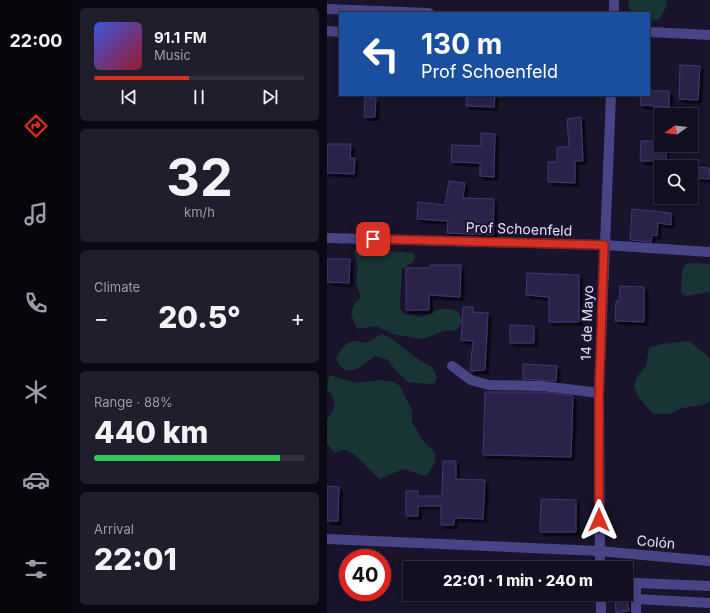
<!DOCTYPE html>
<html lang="en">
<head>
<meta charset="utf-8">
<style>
  :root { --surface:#130f20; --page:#201d2d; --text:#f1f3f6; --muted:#9d9ca5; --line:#322f3e; --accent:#d93025 }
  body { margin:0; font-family:Inter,sans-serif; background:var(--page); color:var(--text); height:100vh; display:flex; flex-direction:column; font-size:15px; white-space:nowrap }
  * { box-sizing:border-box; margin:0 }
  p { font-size:13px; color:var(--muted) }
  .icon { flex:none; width:22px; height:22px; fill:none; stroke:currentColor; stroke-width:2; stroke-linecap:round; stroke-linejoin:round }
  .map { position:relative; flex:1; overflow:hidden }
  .side { display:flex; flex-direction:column; gap:8px; padding:8px; background:#0a0812; width:255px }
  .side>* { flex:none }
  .hud { position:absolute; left:12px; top:12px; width:311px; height:84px; border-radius:0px; box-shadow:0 2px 6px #0003,0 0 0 1px var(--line); background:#1a4fa0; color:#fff; overflow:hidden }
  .needle { width:26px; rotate:255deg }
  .fabs { position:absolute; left:327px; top:108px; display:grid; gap:8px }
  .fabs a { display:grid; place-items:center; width:44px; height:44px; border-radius:0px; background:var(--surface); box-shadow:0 2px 6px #0003,0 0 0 1px var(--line); font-size:20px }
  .speed { position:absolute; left:12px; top:549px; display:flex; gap:8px; font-size:20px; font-weight:700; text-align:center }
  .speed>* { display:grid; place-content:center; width:52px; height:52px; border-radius:50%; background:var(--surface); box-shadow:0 2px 6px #0003,0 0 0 1px var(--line); line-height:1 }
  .speed .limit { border:6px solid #d22; background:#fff; color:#111 }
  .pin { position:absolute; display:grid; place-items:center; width:34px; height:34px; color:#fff; margin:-17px; border-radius:8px; box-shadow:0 2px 6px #0006 }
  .me { position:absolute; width:44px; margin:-22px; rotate:0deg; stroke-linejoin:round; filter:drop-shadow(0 0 3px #0008) }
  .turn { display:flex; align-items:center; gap:14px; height:84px; padding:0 16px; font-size:18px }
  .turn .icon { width:52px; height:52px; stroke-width:2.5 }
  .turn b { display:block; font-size:28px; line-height:34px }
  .big { font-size:30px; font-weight:800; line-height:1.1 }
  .side .widget { flex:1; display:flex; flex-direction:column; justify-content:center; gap:6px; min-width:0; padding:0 14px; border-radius:6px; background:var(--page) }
  .side .dial { align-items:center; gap:0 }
  .dial b { font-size:52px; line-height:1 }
  .song { display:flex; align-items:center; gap:12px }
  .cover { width:48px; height:48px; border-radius:6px; background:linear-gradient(135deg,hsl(230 70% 55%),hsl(350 70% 35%)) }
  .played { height:4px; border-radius:2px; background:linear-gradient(90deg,var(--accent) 45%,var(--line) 45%) }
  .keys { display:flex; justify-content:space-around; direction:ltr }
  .heat { display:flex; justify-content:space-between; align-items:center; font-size:22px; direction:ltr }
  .charge { height:6px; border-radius:3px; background:linear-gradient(90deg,#34c759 88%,var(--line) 0) }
  .trip { position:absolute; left:76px; top:561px; width:230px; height:40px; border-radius:0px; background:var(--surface); box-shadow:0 2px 6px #0003,0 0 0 1px var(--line); font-weight:800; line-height:40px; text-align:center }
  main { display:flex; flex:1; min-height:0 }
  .dock { display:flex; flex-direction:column; width:72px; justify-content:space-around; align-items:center; background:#08060d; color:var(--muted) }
  .dock .icon { width:28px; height:28px }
  .dock .selected { color:var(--accent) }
  .dock b { font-size:18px; color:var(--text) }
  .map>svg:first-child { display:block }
  .green { fill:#183434 }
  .building { fill:#2b224a; stroke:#443673; filter:url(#shadow) }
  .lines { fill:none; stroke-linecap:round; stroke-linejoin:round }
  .minor { stroke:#484485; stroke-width:10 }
  .route-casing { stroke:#8d1f18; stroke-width:10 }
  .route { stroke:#d93025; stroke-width:7 }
  .labels { text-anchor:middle; stroke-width:4; stroke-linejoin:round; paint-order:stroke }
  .street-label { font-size:14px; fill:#e5e1fc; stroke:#19142b }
</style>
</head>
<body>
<main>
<nav class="dock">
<b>22:00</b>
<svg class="icon selected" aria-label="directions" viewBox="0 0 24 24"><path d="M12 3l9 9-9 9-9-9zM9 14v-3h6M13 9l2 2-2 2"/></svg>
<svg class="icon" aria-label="music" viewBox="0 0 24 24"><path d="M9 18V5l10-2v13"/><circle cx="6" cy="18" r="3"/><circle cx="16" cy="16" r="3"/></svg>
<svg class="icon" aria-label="phone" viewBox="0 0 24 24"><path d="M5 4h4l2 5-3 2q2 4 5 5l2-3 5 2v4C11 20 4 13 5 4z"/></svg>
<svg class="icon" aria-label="climate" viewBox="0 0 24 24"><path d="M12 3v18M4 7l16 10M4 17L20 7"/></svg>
<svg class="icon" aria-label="car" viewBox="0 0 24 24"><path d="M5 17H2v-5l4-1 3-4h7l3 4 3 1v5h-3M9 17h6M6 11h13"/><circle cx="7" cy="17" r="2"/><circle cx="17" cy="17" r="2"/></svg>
<svg class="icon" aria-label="filters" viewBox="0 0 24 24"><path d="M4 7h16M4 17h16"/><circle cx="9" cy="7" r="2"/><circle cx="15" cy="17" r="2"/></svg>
</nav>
<section class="side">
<div class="widget">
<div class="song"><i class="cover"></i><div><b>91.1 FM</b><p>Music</p></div></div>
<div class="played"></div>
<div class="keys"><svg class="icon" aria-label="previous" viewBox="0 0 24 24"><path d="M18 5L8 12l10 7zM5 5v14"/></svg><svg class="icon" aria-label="pause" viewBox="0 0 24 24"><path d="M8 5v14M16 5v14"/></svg><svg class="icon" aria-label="next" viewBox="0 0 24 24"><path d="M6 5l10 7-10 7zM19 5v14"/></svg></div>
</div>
<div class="widget dial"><b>32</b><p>km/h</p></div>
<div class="widget"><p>Climate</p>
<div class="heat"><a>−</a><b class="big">20.5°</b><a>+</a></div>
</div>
<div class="widget"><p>Range · 88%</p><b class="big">440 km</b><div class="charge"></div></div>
<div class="widget"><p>Arrival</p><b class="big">22:01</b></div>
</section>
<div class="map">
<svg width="383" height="613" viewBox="0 0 383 613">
  <defs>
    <filter id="shadow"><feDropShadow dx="3.5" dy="3.5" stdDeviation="0" flood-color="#0009"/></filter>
  </defs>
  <rect width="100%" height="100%" fill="#19142b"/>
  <!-- green -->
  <g class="green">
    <polygon points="302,0 340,0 339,7 333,19 322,22 322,13 306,13 301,6"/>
    <path d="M40,246c14,7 31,5 47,7l1,3 -2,6 -11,7 -2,38 3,7 20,3c13,-8 21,-11 36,-5l3,10 -5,8 -13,1 -22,8 -29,-5 -17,-8 -19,3 -6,-15 4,-12 6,-4 -5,-15 2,-16 -4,-16z"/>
    <polygon points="359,263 383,264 383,292 360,296 354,293 355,271"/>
    <path d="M55,334c19,8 31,25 49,32l6,11 -2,6 -5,1 -22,-2 -11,-10 -9,-12 -13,-4c-13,9 -28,26 -39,3 6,-14 13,-21 30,-16z"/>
    <polygon points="362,341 383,358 383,402 374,405 355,408 343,414 326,414 310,395 307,385 310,377 319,366 322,347 335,344"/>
    <path d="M2,375l27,8 24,-3 14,2 6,4 12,25v12c5,5 6,10 10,16 2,4 6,7 9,9 10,10 1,20 -5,28l-23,-7 -23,10c-9,-7 -26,-29 -36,-29 -3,0 -7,2 -9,3l-8,-9v-24l8,-14 -3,-11 -5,-5z"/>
  </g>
  <!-- building -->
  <g class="building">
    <polygon points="353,65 373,66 371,100 352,99"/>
    <polygon points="322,91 342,91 342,107 313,105 314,95 322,95"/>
    <polygon points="140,95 168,95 167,107 139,106"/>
    <polygon points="38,97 49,98 48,117 37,117"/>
    <polygon points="254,117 256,161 248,161 248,183 221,182 221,162 230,162 230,147 242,147 240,119"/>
    <polygon points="154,133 168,134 167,177 153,176 153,163 124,162 125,145 154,146"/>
    <polygon points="314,141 334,141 334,145 339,145 339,161 313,161"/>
    <polygon points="0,144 24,144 23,158 28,158 27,174 0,173"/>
    <polygon points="369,167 382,168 382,179 368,178"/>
    <polygon points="122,181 138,183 136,198 167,199 166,235 120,233 121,221 90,219 91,202 118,205"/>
    <polygon points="305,209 344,213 344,225 331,223 330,236 325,235 324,242 303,240"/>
    <polygon points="0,259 23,259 22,283 0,282"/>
    <polygon points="103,265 134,265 133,297 102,295 102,310 79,310 79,268 103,268"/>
    <polygon points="200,273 252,275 252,322 222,322 222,297 199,295"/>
    <polygon points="293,286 317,287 317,322 288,321 289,301 292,301"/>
    <polygon points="136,307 146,307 146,312 161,313 158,370 143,371 146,341 134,340"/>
    <polygon points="183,325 207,326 207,343 183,343"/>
    <polygon points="196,364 230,366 229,381 196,379"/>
    <polygon points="158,392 216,392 246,396 244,457 156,455"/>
    <polygon points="116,461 129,461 129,479 158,480 156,519 127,518 127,525 114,525 114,506 91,506 91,516 79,516 79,491 91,491 91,496 115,496"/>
    <polygon points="0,486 12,487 11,521 0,521"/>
    <polygon points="214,499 249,500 249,532 213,532"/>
    <polygon points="300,593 302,611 289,613 288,596"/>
  </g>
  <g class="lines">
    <!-- minor -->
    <g class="minor">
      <polyline points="0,9 102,13"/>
      <polyline points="287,13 287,0"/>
      <polyline points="0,31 13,32"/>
      <polyline points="322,32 383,35"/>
      <polyline points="0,238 277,245 383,252"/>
      <polyline points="125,366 144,380 162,385 216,386 272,393"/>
      <polyline points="0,539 272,551 383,561"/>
      <polyline points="273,568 272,393 284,95"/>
      <polyline points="299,583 309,583 309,613"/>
      <polyline points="309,583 383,586"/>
      <polyline points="274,594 274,613"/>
      <polyline points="309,599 383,603"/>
    </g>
  </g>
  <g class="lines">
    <!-- route casing -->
    <g class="route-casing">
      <polyline id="route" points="46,239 277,245 272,394 272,520"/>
    </g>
    <!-- route -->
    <use href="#route" class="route"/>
  </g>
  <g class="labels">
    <!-- street labels -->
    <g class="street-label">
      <text transform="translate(192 229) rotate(2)" y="5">Prof Schoenfeld</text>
      <text transform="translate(260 323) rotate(-88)" y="5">14 de Mayo</text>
      <text transform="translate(329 542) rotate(5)" y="5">Colón</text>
    </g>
  </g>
</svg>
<div class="fabs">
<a><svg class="needle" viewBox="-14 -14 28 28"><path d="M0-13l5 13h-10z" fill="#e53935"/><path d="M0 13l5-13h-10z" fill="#9d9ca5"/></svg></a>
<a><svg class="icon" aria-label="search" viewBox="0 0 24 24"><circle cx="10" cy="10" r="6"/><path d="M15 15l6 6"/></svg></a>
</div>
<div class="speed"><div class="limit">40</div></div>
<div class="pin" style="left:46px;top:239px;background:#d93025"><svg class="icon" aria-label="arrive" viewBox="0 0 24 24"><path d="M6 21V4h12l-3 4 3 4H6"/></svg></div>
<svg class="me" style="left:272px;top:520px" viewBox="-20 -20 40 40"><path d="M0-17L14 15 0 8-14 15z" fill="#d93025" stroke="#fff" stroke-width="4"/></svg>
<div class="trip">22:01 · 1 min · 240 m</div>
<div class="hud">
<div class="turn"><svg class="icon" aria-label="left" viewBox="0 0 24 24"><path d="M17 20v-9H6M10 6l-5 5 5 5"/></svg><div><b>130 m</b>Prof Schoenfeld</div></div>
</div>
</div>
</main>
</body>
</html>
